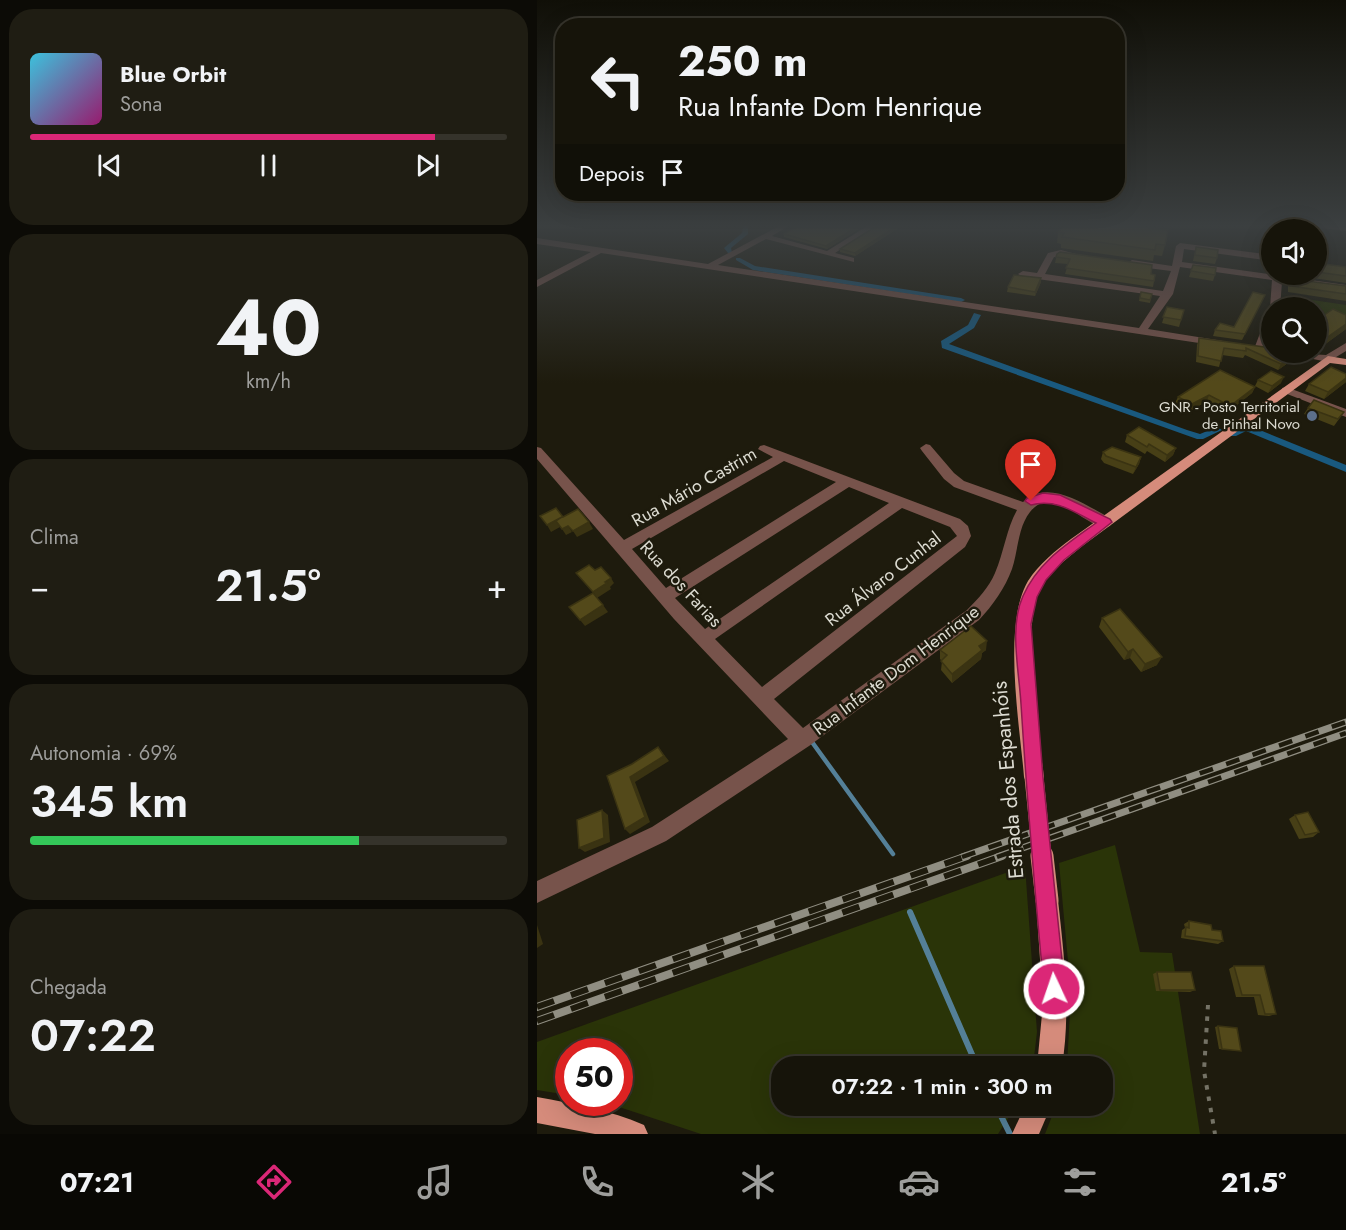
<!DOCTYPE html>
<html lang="pt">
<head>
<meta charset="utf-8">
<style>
  :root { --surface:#16140a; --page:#1f1d13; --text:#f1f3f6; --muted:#9e9e9c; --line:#35332b; --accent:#db2777 }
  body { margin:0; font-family:Jost,sans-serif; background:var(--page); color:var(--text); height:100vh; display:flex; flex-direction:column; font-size:22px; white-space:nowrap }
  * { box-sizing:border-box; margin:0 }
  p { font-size:20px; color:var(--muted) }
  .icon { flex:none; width:33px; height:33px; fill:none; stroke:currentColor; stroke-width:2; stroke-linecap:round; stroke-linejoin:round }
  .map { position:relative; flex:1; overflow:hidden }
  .panel { display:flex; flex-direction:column; gap:9px; padding:9px; background:#0c0b06; width:537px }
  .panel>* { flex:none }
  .top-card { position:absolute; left:18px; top:18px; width:570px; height:183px; border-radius:24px; box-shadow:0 6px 24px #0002,0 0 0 2px var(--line); background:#16140a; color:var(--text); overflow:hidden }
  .controls { position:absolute; left:724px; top:219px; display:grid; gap:12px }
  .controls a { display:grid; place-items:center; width:66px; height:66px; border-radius:50%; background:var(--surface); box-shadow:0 6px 24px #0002,0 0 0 2px var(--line); font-size:30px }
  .speed { position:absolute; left:18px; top:1038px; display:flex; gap:12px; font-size:30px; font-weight:700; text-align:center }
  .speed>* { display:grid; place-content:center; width:78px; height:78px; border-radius:50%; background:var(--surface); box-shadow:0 6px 24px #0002,0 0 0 2px var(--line); line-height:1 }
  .speed .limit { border:9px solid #d22; background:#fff; color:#111 }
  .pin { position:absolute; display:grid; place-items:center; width:51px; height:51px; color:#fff; margin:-62px -26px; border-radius:50% 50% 50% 0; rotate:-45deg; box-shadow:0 0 6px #0007 }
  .pin .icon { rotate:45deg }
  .me { position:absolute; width:66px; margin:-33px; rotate:357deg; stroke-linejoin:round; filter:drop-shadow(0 0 4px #0008) }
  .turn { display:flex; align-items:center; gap:21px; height:126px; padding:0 24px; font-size:27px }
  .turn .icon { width:78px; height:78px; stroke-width:2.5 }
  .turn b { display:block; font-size:42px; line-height:51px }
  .then { display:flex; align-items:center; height:57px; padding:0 24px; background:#0003; gap:12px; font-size:22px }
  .big { font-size:45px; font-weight:600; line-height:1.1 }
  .panel .card { flex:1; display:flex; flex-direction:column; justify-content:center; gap:9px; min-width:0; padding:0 21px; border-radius:24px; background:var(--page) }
  .panel .dial { align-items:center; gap:0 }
  .dial b { font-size:78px; line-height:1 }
  .song { display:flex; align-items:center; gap:18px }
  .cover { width:72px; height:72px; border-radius:9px; background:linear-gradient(135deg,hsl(190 70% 55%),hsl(320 70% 35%)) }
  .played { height:6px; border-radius:3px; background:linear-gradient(90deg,var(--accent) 85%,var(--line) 85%) }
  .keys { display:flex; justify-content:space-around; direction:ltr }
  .heat { display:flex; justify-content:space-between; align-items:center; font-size:33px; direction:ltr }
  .charge { height:9px; border-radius:4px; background:linear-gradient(90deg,#34c759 69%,var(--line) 0) }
  .trip { position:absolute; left:234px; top:1056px; width:342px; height:60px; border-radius:24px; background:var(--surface); box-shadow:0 6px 24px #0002,0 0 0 2px var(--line); font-weight:600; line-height:60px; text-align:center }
  .tab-bar { display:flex; height:96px; justify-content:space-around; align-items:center; background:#090804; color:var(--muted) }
  .tab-bar .icon { width:42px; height:42px }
  .tab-bar .on { color:var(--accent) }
  .tab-bar b { font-size:27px; color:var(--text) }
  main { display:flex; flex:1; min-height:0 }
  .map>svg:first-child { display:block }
  .green { fill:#2a3408 }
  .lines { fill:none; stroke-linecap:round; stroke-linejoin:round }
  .stream-far1 { stroke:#548098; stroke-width:4.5 }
  .stream { stroke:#548098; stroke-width:6 }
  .canal { fill:#19597f; fill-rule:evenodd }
  .path { stroke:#747265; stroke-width:4; stroke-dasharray:4.5 7; stroke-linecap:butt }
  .minor { fill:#77534b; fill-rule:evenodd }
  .major { fill:#d58b7b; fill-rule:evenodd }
  .rail-far1-casing { stroke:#908e82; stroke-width:7 }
  .rail-casing { stroke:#908e82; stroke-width:8 }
  .rail-far1 { stroke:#1e1b0d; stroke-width:4.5; stroke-dasharray:14; stroke-linecap:butt }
  .rail { stroke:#1e1b0d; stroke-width:6; stroke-dasharray:18; stroke-linecap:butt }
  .major-bridge-far1 { stroke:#d58b7b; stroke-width:19 }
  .major-bridge { stroke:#d58b7b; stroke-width:23 }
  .wall { fill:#473f16 }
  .shaded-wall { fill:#3a3312 }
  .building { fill:#53491a; stroke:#3a3312; stroke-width:1.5 }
  .route { fill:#db2777; stroke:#8e194d; stroke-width:1.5 }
  .service-dot { fill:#5c6f8a; stroke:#1e1b0d; stroke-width:2 }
  .labels { text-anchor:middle; stroke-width:5; stroke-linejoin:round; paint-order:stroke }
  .far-poi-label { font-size:15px; fill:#dcdbd1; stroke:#1e1b0d; text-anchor:end }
  .street-label { font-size:18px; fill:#dcdbd1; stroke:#1e1b0d }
  .near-street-label { font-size:21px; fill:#dcdbd1; stroke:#1e1b0d }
</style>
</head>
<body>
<main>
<section class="panel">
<div class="card">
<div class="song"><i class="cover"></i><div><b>Blue Orbit</b><p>Sona</p></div></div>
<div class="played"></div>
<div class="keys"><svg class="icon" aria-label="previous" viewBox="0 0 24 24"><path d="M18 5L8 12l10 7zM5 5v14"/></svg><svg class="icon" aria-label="pause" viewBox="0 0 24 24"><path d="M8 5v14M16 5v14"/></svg><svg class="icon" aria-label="next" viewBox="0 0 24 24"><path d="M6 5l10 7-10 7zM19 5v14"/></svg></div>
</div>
<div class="card dial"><b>40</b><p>km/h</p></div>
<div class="card"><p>Clima</p>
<div class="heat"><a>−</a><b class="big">21.5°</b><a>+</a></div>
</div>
<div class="card"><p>Autonomia · 69%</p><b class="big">345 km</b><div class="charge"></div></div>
<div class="card"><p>Chegada</p><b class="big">07:22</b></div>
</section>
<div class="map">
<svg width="809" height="1134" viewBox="0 0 809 1134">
  <rect width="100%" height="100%" fill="#1e1b0d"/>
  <!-- green -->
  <g class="green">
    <polygon points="749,296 809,305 809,320 791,316 780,324 780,308 744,308"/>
    <polygon points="578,845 603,952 635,953 663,1134 508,1134 519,1106 566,1106 566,1066 530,1066 534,994 522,863"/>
    <polygon points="488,866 500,1032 496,1066 244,1066 244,1106 479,1106 461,1134 164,1134 70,1103 82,1102 82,1052 32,1052 31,1095 0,1090 0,1042"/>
  </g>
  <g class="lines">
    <!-- stream-far1 -->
    <polyline class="stream-far1" points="275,742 356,854"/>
    <!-- stream -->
    <g class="stream">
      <polyline points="373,912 440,1066"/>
      <polyline points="459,1106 473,1134"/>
    </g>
    <!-- canal -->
    <g class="canal">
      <polygon points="203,225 211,226 211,234 194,248 195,253 191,253 187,248 205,233 206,228"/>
      <polygon points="199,258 203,258 218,266 424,298 428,300 424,302 216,270 199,260"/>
      <polygon points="437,313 444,315 437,328 412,344 650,430 663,434 680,427 685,430 666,439 660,439 405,348 404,341 431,325"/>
      <polygon points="708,424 809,465 809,472 709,431 699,436 693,436 693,432"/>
    </g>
    <!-- path -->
    <polyline class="path" points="671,1005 667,1071 678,1134"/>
    <!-- minor -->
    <g class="minor">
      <polygon points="244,225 253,225 235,236 290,251 332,225 341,225 298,253 317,258 317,262 229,239 181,265 602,328 623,296 486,277 481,274 486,271 500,273 511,253 524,250 546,256 542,259 517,257 508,274 626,291 634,271 595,266 591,263 595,260 635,266 639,246 643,243 735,255 735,261 647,249 645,262 809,285 809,291 745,282 743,308 735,308 735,310 733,308 735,280 643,267 636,294 611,329 686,341 686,345 682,346 64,253 0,287 0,280 54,252 0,244 0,238 171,264"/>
      <polygon points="773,225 809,227 809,231 777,227"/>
      <polygon points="735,312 735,328 727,349 718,351 717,349 730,315"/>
      <polygon points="809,343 809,351 791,362 741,352 789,355"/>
      <polygon points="749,387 809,409 809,417 745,392 745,388"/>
      <path d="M389,444l4,1 24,28 10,8 59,21c25,-25 64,4 87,16l2,4 -2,4c-24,7 -54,-46 -80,-14 -12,15 -12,39 -18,57 -7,19 -19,36 -33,51l-170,126 -143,95 -129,62v-22l115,-54 136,-88 -114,-120 -137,-160v-12l4,1 83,92 149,-83 -15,-8 2,-3 4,-1 196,74 8,7 3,10 -6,11 -191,152 29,29 164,-118c11,-11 22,-23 28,-37 9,-21 11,-43 22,-63l-63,-23 -10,-8 -22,-28 -2,-3zM247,461l52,21 -170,106 -34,-39zM312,487l40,16 -184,126 -30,-31zM365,508l48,19 7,9 -195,151 -47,-48z"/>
    </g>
    <!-- major -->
    <g class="major">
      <path d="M791,356l18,3v6l-16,-2 -249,184c-13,11 -30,23 -39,38 -23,42 -4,145 2,192l-3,7 -7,2 -7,-2 -3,-7c-4,-51 -22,-152 4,-196 11,-17 27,-30 43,-42z"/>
      <path d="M510,889l8,3 3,8c6,55 13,111 4,166h-25l6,-62 -7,-104 3,-8z"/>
      <path d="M0,1097c37,7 73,13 107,28l4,9h-53l-58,-11z"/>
      <polygon points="488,1106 514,1106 502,1134 475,1134"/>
    </g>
    <!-- rail-far1 casing -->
    <g class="rail-far1-casing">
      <g id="rail-far1">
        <polyline points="425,857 809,722"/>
        <polyline points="460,857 809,733"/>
      </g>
    </g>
    <!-- rail casing -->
    <g class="rail-casing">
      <g id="rail">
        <polyline points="0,1007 430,856"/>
        <polyline points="0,1021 465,856"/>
      </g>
    </g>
    <!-- rail-far1 -->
    <use href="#rail-far1" class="rail-far1"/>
    <!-- rail -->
    <use href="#rail" class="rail"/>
    <!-- major-bridge-far1 -->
    <polyline class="major-bridge-far1" points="497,777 505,857"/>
    <!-- major-bridge -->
    <polyline class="major-bridge" points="505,856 510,900"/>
  </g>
  <!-- wall -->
  <g class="wall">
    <polygon points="254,225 328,225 290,249 247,237 247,234 259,227 254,227"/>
    <polygon points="341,225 366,225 318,256 303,252 303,249"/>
    <polygon points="747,225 765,225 766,229 766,230 747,230"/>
    <polygon points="521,232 628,245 625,256 617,255 616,261 524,248 524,244 520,243"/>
    <polygon points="659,247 680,258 678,264 656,261"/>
    <polygon points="520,254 618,275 616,287 528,274 531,264 518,263"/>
    <polygon points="780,263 809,267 809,283 750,274 780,274"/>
    <polygon points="656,265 678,275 676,281 652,277"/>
    <polygon points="754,279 809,286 809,301 751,292 751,285"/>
    <polygon points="504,282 498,296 470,292 471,287"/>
    <polygon points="604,292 615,294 613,303 602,301"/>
    <polygon points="725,301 705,340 676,336 678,330 697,327"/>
    <polygon points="630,307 647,310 642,327 625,323"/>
    <polygon points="786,316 809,329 780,350 780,326 782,325 781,324"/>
    <polygon points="662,338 761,355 758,361 752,360 751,363 741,370 708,355 706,358 685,355 682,367 659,362 660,345"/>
    <polygon points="721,380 744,383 731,393 718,386"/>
    <polygon points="809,382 787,399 768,391 772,384"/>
    <polygon points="718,387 715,393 691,412 670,401 653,411 638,403 641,397"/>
    <polygon points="771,408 807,412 797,426 767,414"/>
    <polygon points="590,435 639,448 636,455 628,462 610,451 608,454 588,442"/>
    <polygon points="566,452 604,457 602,464 596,474 567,463 564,459"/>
    <polygon points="565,618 620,665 604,672 593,658 587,660 562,627"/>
    <polygon points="403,650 449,650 445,653 444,659 415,683 404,670 405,661 403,659"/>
    <polygon points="758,815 782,832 776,837 762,839 752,819"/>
    <polygon points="652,921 675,930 686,941 681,944 644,938 645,930 648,928 647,924"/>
    <polygon points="697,966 727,966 739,1014 732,1016 721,1015 717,997 699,997 692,969"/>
    <polygon points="620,972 658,990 653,992 619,991 616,974"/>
    <polygon points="681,1026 704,1051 682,1049 678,1027"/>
  </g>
  <!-- shaded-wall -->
  <g class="shaded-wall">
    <polygon points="323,225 328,225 290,249 289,246"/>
    <polygon points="361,225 366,225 318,256 318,253"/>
    <polygon points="504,278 504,282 498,296 498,292"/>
    <polygon points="809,324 809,329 780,350 780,348 782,343"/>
    <polygon points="754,356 751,363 741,370 744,364"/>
    <polygon points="747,377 744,383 731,393 735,386"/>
    <polygon points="809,378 809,382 787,399 791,392"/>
    <polygon points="718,387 715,393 691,412 693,406"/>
    <polygon points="672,395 670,401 653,411 655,404"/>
    <polygon points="639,448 636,455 628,462 630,455"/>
    <polygon points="604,457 602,464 596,474 599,467"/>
    <polygon points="25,517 19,521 23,527 14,532 10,525"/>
    <polygon points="52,522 56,529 40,537 36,531"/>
    <polygon points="31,526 35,532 29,535 25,529"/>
    <polygon points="74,578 77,583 73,587 74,589 60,598 56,592"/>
    <polygon points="66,605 71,612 48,626 43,620"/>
    <polygon points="450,641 449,650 445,653 444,659 415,683 415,674 442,646"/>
    <polygon points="596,649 593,658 587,660 591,652"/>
    <polygon points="625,657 620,665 604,672 608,664"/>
    <polygon points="121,747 132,761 98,782 113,822 93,834 88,829 93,777"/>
    <polygon points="65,810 71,815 73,842 48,852 42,848"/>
    <polygon points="0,925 6,944 0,948"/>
  </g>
  <!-- building -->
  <g class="building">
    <polygon points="263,225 323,225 289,246 247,234"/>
    <polygon points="341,225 361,225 318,253 303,249"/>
    <polygon points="529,225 584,225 631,230 628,245 619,244 618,250 525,237 527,233 521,232"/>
    <polygon points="749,225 765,225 766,229 749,228"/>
    <polygon points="659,247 681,250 680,258 658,255"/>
    <polygon points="523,252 615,265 614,274 618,275 617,281 529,268 533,259 519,257 520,254"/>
    <polygon points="780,263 809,267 809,276 780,272"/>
    <polygon points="656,265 679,268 678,275 654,271"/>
    <polygon points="477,275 504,278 498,292 471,287"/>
    <polygon points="754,279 809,286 809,294 754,286"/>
    <polygon points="604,292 615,294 613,300 603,298"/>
    <polygon points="716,292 728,295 708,334 678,330 683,323 697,327"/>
    <polygon points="630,307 647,310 644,320 626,317"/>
    <polygon points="796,309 809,315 809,324 782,343 780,343 780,326 790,320 786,316"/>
    <polygon points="662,338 735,348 735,352 760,352 761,355 754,354 754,356 744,364 709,348 709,351 687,348 684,361 661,356"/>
    <polygon points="794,367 809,374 809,378 791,392 772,384"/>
    <polygon points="683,370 718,387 693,406 672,395 655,404 641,397"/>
    <polygon points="734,371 747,377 735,386 721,380"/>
    <polygon points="777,400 807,412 801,419 771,408"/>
    <polygon points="602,427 639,448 630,455 612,444 610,447 590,435"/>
    <polygon points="575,447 604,457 599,467 569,456 566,452"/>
    <polygon points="19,508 26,517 41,509 52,522 36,531 31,526 25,529 19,521 25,517 10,525 3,516"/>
    <polygon points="52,565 58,570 64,567 74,578 68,582 70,583 56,592 39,573"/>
    <polygon points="56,593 66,605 43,620 32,607"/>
    <polygon points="583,609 625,657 608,664 596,649 591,652 565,618"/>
    <polygon points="434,626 450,641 442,646 445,650 415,674 404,661 410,655 403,650"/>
    <polygon points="121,747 127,756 93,777 108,817 88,829 70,776 95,764"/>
    <polygon points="65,810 67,838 42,848 40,820"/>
    <polygon points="771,812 782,832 768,835 758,815"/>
    <polygon points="652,921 674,925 675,930 684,931 686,941 648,936 649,927 652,928"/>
    <polygon points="697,966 727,966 739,1014 728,1014 723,995 705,995"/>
    <polygon points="620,972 654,972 658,990 623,990"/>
    <polygon points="681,1026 700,1028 704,1051 685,1049"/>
  </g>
  <!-- sky -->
  <linearGradient id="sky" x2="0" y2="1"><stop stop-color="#100f07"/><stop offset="0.59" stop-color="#3b3f40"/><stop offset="1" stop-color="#3b3f40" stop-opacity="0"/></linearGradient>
  <rect width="809" height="383" fill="url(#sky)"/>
  <!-- route -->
  <path class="route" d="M506,493l17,2 50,24 2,3 -48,38 -18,20 -9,17 -6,27 12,153 22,212 -3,8 -8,3 -7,-3 -3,-8c-9,-95 -17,-190 -23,-285 -2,-34 -12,-77 2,-108 15,-34 44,-52 73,-73 -22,-11 -41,-25 -65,-18l-6,-4 2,-3z"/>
  <!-- markers -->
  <circle class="service-dot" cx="775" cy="416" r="6"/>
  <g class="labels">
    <!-- far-poi labels -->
    <g class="far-poi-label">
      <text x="763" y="412">GNR - Posto Territorial<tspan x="763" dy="17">de Pinhal Novo</tspan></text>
    </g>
    <!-- street labels -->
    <g class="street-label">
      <text transform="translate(157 487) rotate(-30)" y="6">Rua Mário Castrim</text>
      <text transform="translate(346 579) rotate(-38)" y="6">Rua Álvaro Cunhal</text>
      <text transform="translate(144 584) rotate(47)" y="6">Rua dos Farias</text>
      <text transform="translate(359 670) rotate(-37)" y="6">Rua Infante Dom Henrique</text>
    </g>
    <!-- near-street labels -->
    <g class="near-street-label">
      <text transform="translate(471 780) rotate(-95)" y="7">Estrada dos Espanhóis</text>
    </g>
  </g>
</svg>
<div class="controls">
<a><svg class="icon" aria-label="sound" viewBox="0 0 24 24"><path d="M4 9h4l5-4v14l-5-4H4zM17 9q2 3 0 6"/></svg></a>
<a><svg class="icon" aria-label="search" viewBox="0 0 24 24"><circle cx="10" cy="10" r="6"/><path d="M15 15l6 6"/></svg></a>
</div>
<div class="speed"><div class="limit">50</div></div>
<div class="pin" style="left:494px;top:501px;background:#d93025"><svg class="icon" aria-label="arrive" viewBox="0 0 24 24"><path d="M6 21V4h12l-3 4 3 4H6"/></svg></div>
<svg class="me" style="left:517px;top:989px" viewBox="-20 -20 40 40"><circle r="17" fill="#db2777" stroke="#fff" stroke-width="3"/><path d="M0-11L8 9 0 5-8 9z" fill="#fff"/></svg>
<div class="trip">07:22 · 1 min · 300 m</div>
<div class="top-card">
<div class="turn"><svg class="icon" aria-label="left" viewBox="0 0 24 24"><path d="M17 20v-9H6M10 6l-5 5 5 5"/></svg><div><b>250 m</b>Rua Infante Dom Henrique</div></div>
<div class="then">Depois<svg class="icon" aria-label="arrive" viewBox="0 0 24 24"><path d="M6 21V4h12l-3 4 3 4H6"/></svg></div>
</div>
</div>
</main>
<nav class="tab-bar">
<b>07:21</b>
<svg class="icon on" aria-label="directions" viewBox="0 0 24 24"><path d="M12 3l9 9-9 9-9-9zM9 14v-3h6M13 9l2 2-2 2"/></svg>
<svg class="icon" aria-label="music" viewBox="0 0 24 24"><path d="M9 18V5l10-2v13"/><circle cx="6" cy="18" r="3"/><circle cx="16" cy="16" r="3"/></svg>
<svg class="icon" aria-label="phone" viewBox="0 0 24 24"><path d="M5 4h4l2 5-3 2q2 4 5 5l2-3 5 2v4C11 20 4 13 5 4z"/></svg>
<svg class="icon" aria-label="climate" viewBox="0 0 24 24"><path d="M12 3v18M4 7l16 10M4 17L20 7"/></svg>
<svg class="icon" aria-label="car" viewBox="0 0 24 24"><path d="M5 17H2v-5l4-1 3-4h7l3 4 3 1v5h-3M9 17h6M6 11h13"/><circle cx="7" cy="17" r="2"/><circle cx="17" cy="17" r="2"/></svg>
<svg class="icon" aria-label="filters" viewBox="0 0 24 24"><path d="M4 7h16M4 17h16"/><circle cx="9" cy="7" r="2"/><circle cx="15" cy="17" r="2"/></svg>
<b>21.5°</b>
</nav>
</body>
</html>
